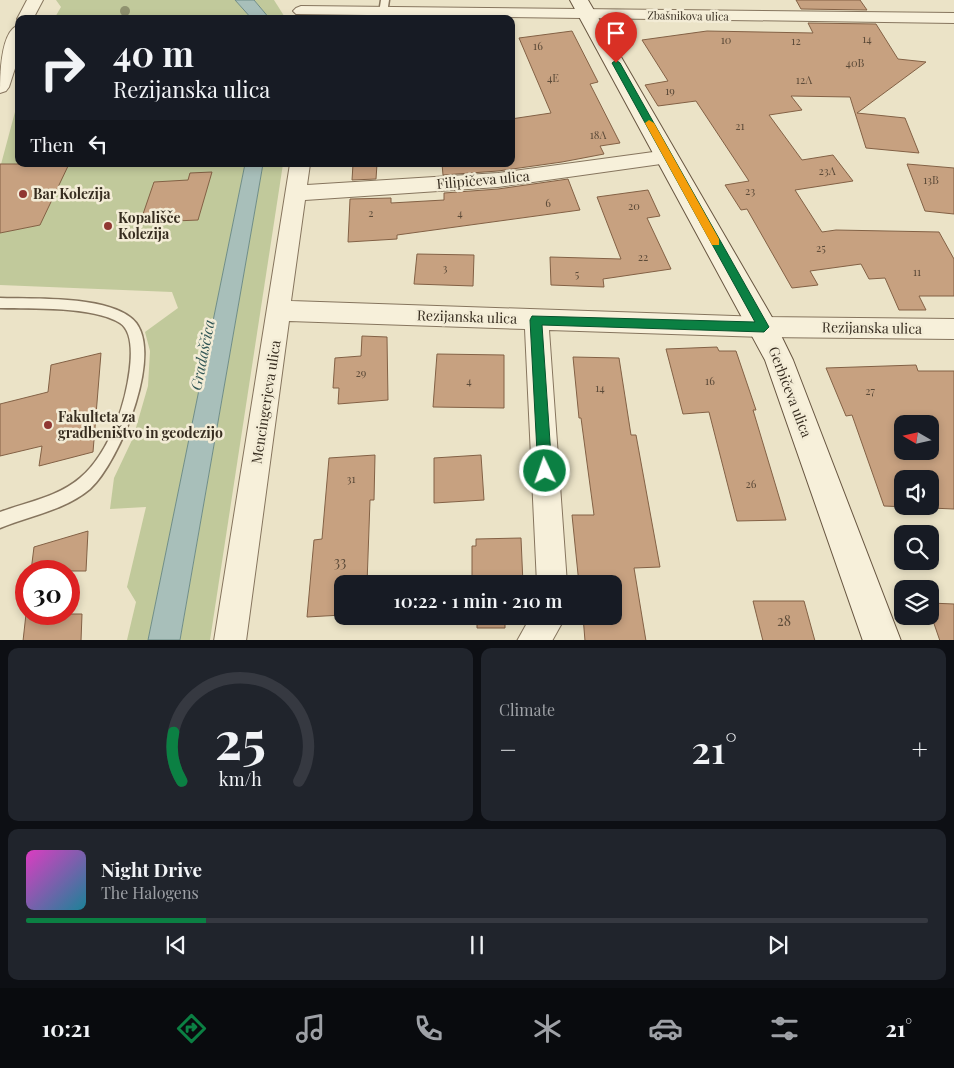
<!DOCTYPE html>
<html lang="en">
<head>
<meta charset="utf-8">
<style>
  :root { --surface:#171b24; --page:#20242c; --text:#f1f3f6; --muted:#9ea1a6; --line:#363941; --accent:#0b8043 }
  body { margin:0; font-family:"Playfair Display",serif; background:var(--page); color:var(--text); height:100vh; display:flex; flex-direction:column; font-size:19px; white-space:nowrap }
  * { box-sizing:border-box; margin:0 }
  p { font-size:16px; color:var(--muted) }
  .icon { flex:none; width:28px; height:28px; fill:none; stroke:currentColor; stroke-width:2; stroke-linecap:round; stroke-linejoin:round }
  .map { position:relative; height:640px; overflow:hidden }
  .panel { display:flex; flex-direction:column; gap:8px; padding:8px; background:#0d0f14; flex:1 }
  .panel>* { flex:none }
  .hud { position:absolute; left:15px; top:15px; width:500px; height:152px; border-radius:10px; box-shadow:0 2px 8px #0003; background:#171b24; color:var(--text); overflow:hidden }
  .needle { width:32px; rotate:279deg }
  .tools { position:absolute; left:894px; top:415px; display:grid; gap:10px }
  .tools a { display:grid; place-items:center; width:45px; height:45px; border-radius:10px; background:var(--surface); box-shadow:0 2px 8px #0003; font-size:25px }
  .speed { position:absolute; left:15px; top:560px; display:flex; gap:10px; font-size:25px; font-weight:700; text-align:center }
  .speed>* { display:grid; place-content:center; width:65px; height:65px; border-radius:50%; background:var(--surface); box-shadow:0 2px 8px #0003; line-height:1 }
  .speed .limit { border:8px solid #d22; background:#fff; color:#111 }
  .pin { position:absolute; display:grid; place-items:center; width:42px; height:42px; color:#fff; margin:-51px -21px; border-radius:50% 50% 50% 0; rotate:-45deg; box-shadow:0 0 5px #0007 }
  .pin .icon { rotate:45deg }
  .me { position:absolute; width:55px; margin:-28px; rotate:357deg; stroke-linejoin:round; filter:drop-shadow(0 0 4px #0008) }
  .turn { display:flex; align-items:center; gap:18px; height:105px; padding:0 15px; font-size:22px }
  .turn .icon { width:65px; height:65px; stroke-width:2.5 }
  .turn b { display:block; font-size:35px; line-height:42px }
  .then { display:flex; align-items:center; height:48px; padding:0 15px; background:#0003; gap:10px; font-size:19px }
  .big { font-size:38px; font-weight:600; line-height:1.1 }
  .panel .card { flex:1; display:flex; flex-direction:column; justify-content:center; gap:8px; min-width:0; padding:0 18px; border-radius:10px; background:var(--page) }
  .panel .dial { align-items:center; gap:0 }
  .dial svg { height:130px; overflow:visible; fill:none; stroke:var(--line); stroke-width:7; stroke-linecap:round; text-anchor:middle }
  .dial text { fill:var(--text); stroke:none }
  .song { display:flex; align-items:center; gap:15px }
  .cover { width:60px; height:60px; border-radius:8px; background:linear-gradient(135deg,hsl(310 70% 55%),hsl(190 70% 35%)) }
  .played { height:5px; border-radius:2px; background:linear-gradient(90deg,var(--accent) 20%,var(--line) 20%) }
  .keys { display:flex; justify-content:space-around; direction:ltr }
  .heat { display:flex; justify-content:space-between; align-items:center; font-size:28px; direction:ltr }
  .panel .tiles { flex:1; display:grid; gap:8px; grid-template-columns:1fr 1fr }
  .card:last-child { grid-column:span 2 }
  .trip { position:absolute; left:334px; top:575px; width:288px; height:50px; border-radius:10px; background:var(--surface); box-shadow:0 2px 8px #0003; font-weight:600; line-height:50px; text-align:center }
  .menu { display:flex; height:80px; justify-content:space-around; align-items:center; background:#090b0e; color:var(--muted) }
  .menu .icon { width:35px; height:35px }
  .menu .selected { color:var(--accent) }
  .menu b { font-size:22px; color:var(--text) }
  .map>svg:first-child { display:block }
  .green { fill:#c1c99b }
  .water { fill:#a8bfba; stroke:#6f8d87 }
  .building { fill:#c7a180; stroke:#836145; fill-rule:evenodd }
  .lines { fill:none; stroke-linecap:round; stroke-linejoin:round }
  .lane-casing { stroke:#86755e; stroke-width:3 }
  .street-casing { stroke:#86755e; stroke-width:2 }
  .secondary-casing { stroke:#685641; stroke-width:2 }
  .lane { fill:#f7f0da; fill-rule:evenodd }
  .street { fill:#f7f0da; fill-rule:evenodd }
  .secondary { fill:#f7f0da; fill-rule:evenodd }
  .tree { fill:#909370 }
  .route { fill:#0b8043; stroke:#07532c }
  .slow { fill:#f59e0b }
  .poi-dot { fill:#903732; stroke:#f3ecd6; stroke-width:2 }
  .labels { text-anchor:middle; stroke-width:5; stroke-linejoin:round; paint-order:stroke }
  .far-street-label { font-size:11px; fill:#372d20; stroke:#f3ecd6 }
  .number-label { font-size:11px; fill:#5b4a38 }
  .street-label { font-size:14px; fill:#372d20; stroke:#f3ecd6 }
  .poi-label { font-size:14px; font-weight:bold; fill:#372d20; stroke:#f3ecd6; text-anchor:start }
  .near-number-label { font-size:14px; fill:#5b4a38 }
  .water-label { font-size:15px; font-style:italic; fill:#315655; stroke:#f3ecd6 }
</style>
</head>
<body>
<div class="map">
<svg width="954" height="641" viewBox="0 0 954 641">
  <rect width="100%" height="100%" fill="#ebe3c7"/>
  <!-- green -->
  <g class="green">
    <polygon points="56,0 235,0 252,19 54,19 61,7"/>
    <polygon points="254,0 274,0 286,19 270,19"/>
    <polygon points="19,97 19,164 245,164 148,640 127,640 136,602 127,587 146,507 110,509 114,478 133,438 148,386 150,351 145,332 178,308 172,292 0,285 0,168"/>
    <polygon points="263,164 283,164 210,640 180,641"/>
  </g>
  <!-- water -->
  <g class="water">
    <polygon points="235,0 254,0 270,19 252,19"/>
    <polygon points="245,164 263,164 180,640 148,640"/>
  </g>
  <!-- building -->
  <g class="building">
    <polygon points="796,0 860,0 867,10 801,9"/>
    <polygon points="808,23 876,24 898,59 926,62 857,113 905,118 919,153 866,148 850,97 791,96 802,110 769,115 802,160 833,155 853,181 795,190 822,232 836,230 939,232 954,259 954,296 919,296 926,310 899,310 885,278 869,279 861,264 810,271 818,285 792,288 747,209 741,210 725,185 749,181 696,101 658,106 645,85 668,81 642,40 707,31 813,33"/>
    <polygon points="572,31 598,82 590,84 620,143 600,146 604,154 562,162 498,171 443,175 442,164 511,164 511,119 551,113 519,38"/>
    <polygon points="0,164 69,164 40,225 0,233"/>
    <polygon points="353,164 377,164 376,179 352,180"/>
    <polygon points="907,164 954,168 954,214 925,211"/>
    <polygon points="212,172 198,220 175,221 176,216 142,217 154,182 188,180 190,173"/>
    <polygon points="568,179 580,210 397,235 397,239 348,242 350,199 391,198 391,203 444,200 444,193 498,189"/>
    <polygon points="648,190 660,216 647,218 671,269 603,279 604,287 551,285 550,257 621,259 597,197"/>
    <polygon points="417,254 474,255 473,286 414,284"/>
    <polygon points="362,336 387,337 388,400 338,404 339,388 333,388 335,358 361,356"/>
    <polygon points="717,347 719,351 736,351 756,410 753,410 786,520 737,521 709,412 683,414 666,349"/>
    <polygon points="101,353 93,452 39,466 42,446 0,456 0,404 48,392 51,365"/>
    <polygon points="437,354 504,355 504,408 433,407"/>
    <polygon points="573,357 619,358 631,435 636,435 660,567 634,568 646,641 585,641 583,616 612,616 612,584 579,584 572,515 594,515 581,418 579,418"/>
    <path d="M916,365l2,6h36v138l-70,-3 -32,-91 -6,1 -20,-48zM902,424h28v27h-28zM902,479h28v27h-28z"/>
    <polygon points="375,455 374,500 370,500 367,584 342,584 342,615 307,617 314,540 322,539 329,458"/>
    <polygon points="481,455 484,500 434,503 434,458"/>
    <polygon points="88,531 86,571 31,571 34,547"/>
    <polygon points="521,538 523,584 472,584 472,546 476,546 476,539"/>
    <polygon points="753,601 804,601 815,641 763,641"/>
    <polygon points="930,603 954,604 954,641 940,641 930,612"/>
    <polygon points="26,614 82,614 81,641 23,641"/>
    <polygon points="477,616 525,616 525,618 505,618 505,628 477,628"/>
  </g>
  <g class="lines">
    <!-- lane casing -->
    <g class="lane-casing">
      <g id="lane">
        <polygon points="381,0 389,0 387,13 383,15 379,13"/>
        <path d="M0,298c35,1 102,-2 130,19 39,27 -11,147 -40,172 -25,21 -60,27 -90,39v-16c27,-10 58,-15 80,-34 17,-14 29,-37 37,-57 8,-20 25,-84 3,-98 -27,-17 -88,-14 -120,-15z"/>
      </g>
    </g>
    <!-- street casing -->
    <g class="street-casing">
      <g id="street">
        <polygon points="27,0 43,0 33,19 19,19 19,21 17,19"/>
        <polygon points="301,6 954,13 954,23 296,14 293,11 296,8"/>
        <path d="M19,25v31l-10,31 -3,4 -6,2c0,-16 0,-63 19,-68z"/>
        <polygon points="668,150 675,152 678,157 675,162 498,187 305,200 291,301 763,317 954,319 954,339 763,337 549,330 567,584 537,584 525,329 289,321 246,641 214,641 290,164 310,164 307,185 498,173"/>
        <polygon points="531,616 566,616 552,641 517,641"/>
      </g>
    </g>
    <!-- secondary casing -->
    <g class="secondary-casing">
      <polygon id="secondary" points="570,0 588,0 773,319 793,360 901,641 863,641 765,360"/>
    </g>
    <!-- lane -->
    <use href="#lane" class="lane"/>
    <!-- street -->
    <use href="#street" class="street"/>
    <!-- secondary -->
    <use href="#secondary" class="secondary"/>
  </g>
  <!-- trees -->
  <circle class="tree" cx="125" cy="11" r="5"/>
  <!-- route -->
  <polygon class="route" points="616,60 620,63 769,327 764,332 542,325 552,471 550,475 545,477 540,475 538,471 530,320 532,316 755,322 612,63"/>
  <!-- slow -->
  <polygon class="slow" points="649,120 654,123 719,239 719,245 712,245 645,123"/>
  <!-- markers -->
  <g class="poi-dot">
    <circle cx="23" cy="194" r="5"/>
    <circle cx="108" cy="226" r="5"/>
    <circle cx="48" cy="425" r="5"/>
  </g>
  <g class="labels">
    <!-- far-street labels -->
    <g class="far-street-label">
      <text transform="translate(688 16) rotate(1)" y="4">Zbašnikova ulica</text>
    </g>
    <!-- number labels -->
    <g class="number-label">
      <text x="867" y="43">14</text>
      <text x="726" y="44">10</text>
      <text x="796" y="45">12</text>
      <text x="538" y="50">16</text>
      <text x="855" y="67">40B</text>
      <text x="553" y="82">4E</text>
      <text x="804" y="84">12A</text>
      <text x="670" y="95">19</text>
      <text x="740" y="130">21</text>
      <text x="598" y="139">18A</text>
      <text x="827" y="175">23A</text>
      <text x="931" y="184">13B</text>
      <text x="750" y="195">23</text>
      <text x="548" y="207">6</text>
      <text x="634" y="210">20</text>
      <text x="371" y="217">2</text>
      <text x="460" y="217">4</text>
      <text x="821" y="252">25</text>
      <text x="643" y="261">22</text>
      <text x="445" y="272">3</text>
      <text x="917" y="276">11</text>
      <text x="577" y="278">5</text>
      <text x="361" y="377">29</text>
      <text x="469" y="385">4</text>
      <text x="710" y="385">16</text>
      <text x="600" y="392">14</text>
      <text x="870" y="395">27</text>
      <text x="351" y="483">31</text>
      <text x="751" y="488">26</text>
    </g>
    <!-- street labels -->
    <g class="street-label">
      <text transform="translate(483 180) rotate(-5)" y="5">Filipičeva ulica</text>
      <text transform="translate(467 317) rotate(2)" y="5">Rezijanska ulica</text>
      <text transform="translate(872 328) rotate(1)" y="5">Rezijanska ulica</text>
      <text transform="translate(790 392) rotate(69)" y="5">Gerbičeva ulica</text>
      <text transform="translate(266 402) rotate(-81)" y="5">Mencingerjeva ulica</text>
    </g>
    <!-- poi labels -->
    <g class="poi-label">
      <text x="33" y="199">Bar Kolezija</text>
      <text x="118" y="223">Kopališče<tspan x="118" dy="16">Kolezija</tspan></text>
      <text x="58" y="422">Fakulteta za<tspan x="58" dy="16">gradbeništvo in geodezijo</tspan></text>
    </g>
    <!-- near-number labels -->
    <g class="near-number-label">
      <text x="340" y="567">33</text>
      <text x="784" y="626">28</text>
    </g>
    <!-- water labels -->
    <g class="water-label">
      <text transform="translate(203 355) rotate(-79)" y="5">Gradaščica</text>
    </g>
  </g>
</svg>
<div class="tools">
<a><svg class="needle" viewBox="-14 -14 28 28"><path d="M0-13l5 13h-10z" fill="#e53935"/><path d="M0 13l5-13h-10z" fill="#9ea1a6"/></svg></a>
<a><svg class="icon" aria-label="sound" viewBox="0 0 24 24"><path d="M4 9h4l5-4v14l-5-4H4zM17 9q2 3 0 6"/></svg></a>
<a><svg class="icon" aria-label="search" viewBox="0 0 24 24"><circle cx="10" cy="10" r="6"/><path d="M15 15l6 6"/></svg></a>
<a><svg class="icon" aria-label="layers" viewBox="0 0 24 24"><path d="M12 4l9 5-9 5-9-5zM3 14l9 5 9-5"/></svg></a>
</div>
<div class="speed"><div class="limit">30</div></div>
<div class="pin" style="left:616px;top:63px;background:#d93025"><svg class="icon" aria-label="arrive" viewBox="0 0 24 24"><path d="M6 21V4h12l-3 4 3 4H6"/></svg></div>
<svg class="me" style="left:545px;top:471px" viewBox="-20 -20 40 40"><circle r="17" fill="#0b8043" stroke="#fff" stroke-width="3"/><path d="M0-11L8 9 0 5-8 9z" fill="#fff"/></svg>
<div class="trip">10:22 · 1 min · 210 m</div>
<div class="hud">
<div class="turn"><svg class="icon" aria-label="right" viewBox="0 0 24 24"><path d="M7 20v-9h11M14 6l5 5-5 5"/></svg><div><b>40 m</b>Rezijanska ulica</div></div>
<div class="then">Then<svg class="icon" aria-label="left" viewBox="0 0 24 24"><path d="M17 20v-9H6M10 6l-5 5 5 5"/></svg></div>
</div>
</div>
<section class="panel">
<div class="tiles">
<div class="card dial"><svg viewBox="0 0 100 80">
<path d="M14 69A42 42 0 1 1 86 69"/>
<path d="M14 69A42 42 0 0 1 9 39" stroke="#0b8043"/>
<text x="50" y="56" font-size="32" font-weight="700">25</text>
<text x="50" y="72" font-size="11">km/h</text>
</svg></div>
<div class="card"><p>Climate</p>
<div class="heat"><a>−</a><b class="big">21°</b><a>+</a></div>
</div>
<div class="card">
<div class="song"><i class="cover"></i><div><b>Night Drive</b><p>The Halogens</p></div></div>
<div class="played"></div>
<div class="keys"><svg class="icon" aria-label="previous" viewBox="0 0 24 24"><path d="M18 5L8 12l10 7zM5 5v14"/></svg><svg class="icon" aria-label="pause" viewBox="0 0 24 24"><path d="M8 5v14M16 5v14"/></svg><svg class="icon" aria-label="next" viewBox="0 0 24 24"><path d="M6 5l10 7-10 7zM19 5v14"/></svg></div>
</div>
</div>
</section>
<nav class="menu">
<b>10:21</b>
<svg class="icon selected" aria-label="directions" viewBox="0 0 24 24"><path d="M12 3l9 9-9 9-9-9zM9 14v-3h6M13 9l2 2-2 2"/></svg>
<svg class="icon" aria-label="music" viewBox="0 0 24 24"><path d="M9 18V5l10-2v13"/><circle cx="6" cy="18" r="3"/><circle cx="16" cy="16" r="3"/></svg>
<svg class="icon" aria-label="phone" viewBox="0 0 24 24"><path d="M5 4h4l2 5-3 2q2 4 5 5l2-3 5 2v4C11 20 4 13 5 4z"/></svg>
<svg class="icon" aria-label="climate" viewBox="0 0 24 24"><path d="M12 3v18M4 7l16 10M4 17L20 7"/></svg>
<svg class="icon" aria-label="car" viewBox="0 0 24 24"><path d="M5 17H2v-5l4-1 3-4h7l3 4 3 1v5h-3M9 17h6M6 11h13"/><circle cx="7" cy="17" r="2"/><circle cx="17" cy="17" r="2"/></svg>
<svg class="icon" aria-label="filters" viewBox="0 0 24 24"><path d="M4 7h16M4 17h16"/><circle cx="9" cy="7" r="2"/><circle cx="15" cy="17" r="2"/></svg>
<b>21°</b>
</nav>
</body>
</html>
